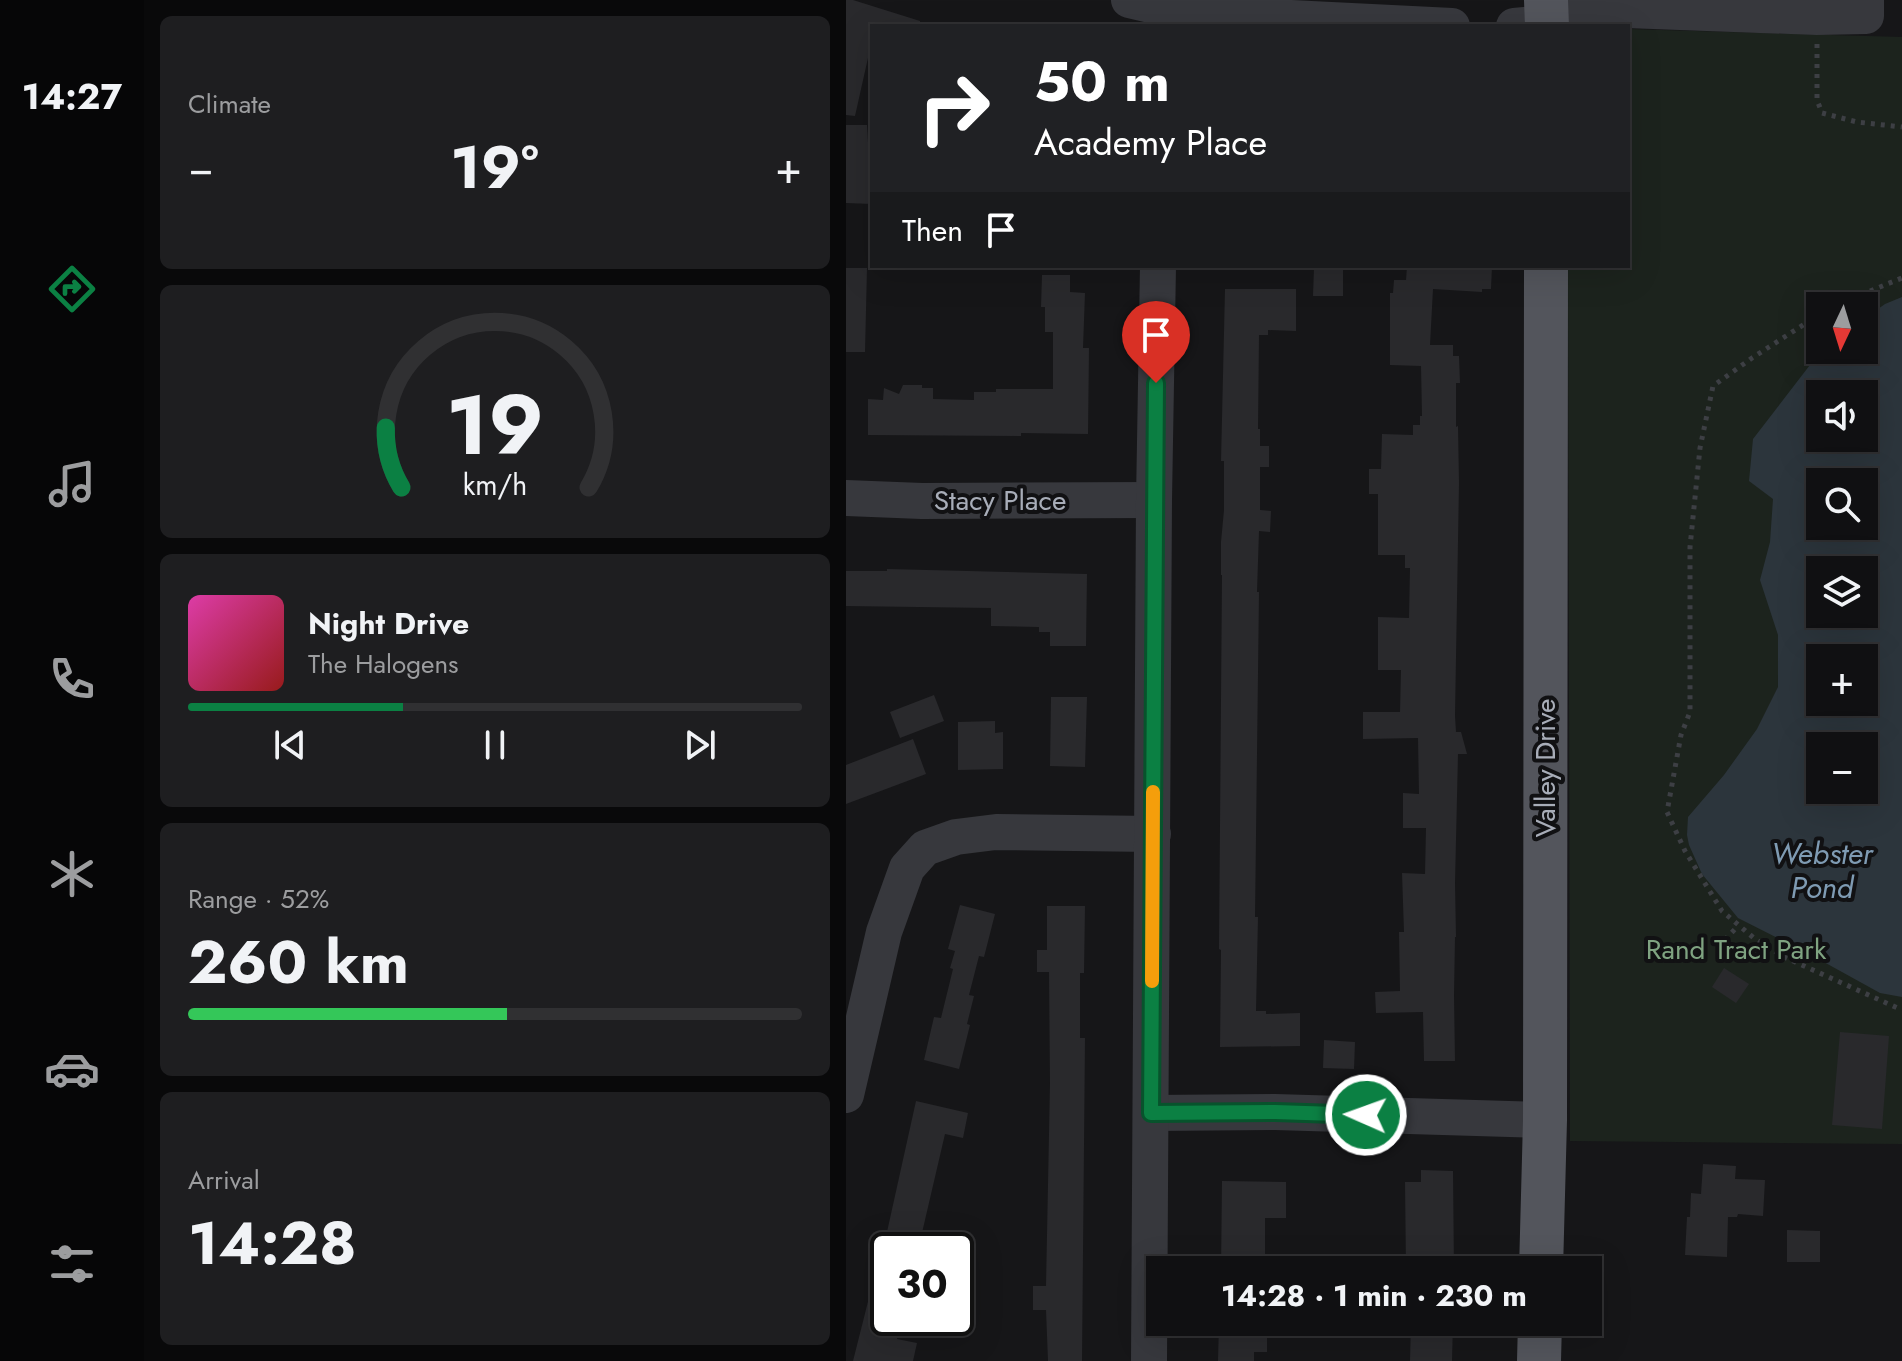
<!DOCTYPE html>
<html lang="en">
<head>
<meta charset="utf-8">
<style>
  :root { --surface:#101012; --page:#1e1e20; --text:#f1f3f6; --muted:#9c9d9f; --line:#303032; --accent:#0b8043 }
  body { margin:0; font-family:Jost,sans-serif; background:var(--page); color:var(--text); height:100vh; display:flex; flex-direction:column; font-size:30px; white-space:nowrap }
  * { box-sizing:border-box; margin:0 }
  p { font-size:26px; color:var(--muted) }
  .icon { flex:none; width:44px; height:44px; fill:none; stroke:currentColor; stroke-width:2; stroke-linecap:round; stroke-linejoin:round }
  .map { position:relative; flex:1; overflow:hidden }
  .drawer { display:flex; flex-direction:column; gap:16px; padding:16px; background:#09090a; width:702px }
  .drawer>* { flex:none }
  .banner { position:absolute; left:24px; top:24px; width:760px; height:244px; border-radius:0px; box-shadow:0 8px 32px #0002,0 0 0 2px var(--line); background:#202124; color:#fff; overflow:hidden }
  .needle { width:52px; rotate:184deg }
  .tools { position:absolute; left:960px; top:292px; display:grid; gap:16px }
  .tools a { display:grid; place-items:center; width:72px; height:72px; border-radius:0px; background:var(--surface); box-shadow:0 8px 32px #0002,0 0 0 2px var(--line); font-size:40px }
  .speed { position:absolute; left:24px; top:1232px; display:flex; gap:16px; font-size:40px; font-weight:700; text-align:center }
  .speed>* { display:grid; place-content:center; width:104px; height:104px; border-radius:50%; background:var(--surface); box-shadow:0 8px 32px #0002,0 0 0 2px var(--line); line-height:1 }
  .speed .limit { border:4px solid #111; border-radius:12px; background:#fff; color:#111 }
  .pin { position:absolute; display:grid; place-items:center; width:68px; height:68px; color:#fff; margin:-82px -34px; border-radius:50% 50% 50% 0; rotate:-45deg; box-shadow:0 0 8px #0007 }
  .pin .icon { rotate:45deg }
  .me { position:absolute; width:88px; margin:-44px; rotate:272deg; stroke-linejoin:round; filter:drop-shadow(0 0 6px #0008) }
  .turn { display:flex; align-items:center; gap:28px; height:168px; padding:0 32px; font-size:36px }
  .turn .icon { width:104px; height:104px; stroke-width:2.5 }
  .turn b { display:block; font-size:56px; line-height:68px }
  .then { display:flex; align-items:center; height:76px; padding:0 32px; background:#0003; gap:16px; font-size:30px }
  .big { font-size:60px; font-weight:700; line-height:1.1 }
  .drawer .widget { flex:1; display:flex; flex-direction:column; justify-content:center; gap:12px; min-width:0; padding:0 28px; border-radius:12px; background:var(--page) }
  .drawer .dial { align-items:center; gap:0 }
  .dial svg { height:208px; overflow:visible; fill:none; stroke:var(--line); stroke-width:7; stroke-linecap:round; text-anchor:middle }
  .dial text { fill:var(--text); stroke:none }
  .song { display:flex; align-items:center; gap:24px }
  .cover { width:96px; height:96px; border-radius:12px; background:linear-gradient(135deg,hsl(320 70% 55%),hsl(0 70% 35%)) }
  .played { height:8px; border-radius:4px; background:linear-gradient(90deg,var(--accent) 35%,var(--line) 35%) }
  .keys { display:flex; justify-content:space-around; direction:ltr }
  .heat { display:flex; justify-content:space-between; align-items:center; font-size:44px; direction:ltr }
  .charge { height:12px; border-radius:6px; background:linear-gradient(90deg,#34c759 52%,var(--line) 0) }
  .trip { position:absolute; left:300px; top:1256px; width:456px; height:80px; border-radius:0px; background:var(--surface); box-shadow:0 8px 32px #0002,0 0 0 2px var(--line); font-weight:700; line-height:80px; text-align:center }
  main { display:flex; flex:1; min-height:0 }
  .tabs { display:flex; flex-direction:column; width:144px; justify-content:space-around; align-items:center; background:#060607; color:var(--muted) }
  .tabs .icon { width:56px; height:56px }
  .tabs .selected { color:var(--accent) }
  .tabs b { font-size:36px; color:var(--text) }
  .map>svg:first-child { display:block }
  .green { fill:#1c231d; fill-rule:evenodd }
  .water { fill:#2c353c; fill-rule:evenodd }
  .building { fill:#29292c }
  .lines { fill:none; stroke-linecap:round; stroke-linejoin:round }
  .path { stroke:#3d3f44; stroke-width:5; stroke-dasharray:4 6; stroke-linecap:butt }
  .minor { stroke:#37383d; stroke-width:36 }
  .major { stroke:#53555c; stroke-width:44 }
  .route-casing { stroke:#07532c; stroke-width:20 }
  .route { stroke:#0b8043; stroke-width:14 }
  .slow { stroke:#f59e0b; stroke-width:14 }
  .labels { text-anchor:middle; stroke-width:8; stroke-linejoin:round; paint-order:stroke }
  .street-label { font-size:28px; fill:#a8adb8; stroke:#111113 }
  .park-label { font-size:28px; fill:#7fa381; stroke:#111113 }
  .water-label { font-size:30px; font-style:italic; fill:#7f9bb3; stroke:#111113 }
</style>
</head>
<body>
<main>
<nav class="tabs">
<b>14:27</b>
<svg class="icon selected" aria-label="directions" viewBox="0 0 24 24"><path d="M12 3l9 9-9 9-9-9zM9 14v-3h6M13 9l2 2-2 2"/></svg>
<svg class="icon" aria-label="music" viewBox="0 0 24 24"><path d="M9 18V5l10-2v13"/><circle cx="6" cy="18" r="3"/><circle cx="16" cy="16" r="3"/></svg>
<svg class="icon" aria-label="phone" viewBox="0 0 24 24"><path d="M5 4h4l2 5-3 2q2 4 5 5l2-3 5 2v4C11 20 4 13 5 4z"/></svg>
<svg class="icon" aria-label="climate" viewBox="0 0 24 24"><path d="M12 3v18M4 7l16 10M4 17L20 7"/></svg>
<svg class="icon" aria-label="car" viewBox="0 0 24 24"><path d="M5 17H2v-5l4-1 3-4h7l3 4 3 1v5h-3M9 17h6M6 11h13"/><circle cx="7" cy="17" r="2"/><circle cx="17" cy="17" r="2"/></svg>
<svg class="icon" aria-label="filters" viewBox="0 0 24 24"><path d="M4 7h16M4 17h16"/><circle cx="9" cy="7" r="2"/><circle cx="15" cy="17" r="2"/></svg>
</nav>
<section class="drawer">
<div class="widget"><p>Climate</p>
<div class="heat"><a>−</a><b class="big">19°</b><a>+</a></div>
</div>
<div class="widget dial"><svg viewBox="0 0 100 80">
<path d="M14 69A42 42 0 1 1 86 69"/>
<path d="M14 69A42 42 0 0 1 8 46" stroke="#0b8043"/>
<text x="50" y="56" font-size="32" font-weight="700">19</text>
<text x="50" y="72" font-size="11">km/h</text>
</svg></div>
<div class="widget">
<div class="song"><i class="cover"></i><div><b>Night Drive</b><p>The Halogens</p></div></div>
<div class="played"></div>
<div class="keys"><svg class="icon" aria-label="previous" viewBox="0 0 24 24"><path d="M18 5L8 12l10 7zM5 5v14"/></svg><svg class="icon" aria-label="pause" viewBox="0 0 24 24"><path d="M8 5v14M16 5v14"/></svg><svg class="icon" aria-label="next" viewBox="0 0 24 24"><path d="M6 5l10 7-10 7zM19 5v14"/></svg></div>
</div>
<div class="widget"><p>Range · 52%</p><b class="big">260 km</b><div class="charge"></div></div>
<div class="widget"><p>Arrival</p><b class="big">14:28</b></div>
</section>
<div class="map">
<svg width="1056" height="1361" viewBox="0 0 1056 1361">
  <rect width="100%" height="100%" fill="#161618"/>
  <!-- green -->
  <path class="green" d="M782,29l274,8v1107l-332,-3 -2,-875h60zM974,306h44v44h-44zM974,394h44v44h-44zM974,482h44v44h-44zM974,570h44v44h-44zM974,658h44v44h-44zM974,746h44v44h-44z"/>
  <!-- water -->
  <path class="water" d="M1056,297v700l-22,-4 -67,-37 -75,-38 -36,-44 -13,-29 -2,-10 1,-18 36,-42 33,-46 21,-42v-52l-18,-55 10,-38 3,-43 -24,-18 4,-42 60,-78 11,-11h40v-31l21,-15zM1018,394v44h-44v-44zM1018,482v44h-44v-44zM974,570h44v44h-44zM974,658h44v44h-44zM974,746h44v44h-44z"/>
  <!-- building -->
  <g class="building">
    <polygon points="0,0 7,0 74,21 74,26 26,26 26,40 9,116 0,115"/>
    <polygon points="0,125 21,125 22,142 26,142 26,204 0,203"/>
    <polygon points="561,266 646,266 645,289 636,289 636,292 587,289 584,345 607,345 607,356 613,356 614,383 610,383 610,427 612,426 613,483 609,716 610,732 615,732 621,754 612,754 609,883 610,937 609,937 608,995 609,1061 578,1061 577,1012 530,1013 529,992 554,991 553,932 558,932 556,873 579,874 580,828 557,828 557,793 573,794 572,738 517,739 517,712 554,712 555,670 532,670 532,617 563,618 564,568 559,568 559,555 532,555 532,494 523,494 523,469 535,469 536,434 567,435 567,425 574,425 574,416 576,416 575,366 544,365 544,293 547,293 548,280 560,280"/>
    <polygon points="0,268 21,268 19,352 0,352"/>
    <polygon points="468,268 497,269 497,296 467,296"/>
    <polygon points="196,275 224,275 224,292 239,293 237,348 243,348 242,434 175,433 175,436 22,435 22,399 37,400 38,388 53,394 57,385 76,385 76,388 87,388 87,399 128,400 128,392 150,392 150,389 207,389 207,332 199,332 199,307 195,307"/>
    <polygon points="379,289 450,289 450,331 422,330 422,335 413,335 412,429 414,429 414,446 423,446 423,467 414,467 414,510 425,511 424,532 413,531 411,592 413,592 409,917 412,917 410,1011 420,1011 420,1014 454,1013 454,1046 374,1047 375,950 373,949 376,575 375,575 375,542 378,510 378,461 375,461"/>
    <polygon points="41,569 241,574 240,646 204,646 204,632 193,632 193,627 145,626 145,608 0,606 0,571 41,571"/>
    <polygon points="88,695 98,721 54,738 44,712"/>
    <polygon points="205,697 241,697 239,767 204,766"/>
    <polygon points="149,721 149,733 157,732 157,769 112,770 112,722"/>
    <polygon points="67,739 80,774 0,804 0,765"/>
    <polygon points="114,905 149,914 138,957 133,956 123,995 128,996 121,1024 124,1025 113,1069 78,1060 88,1017 95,1018 107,969 104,968 109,951 102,949"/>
    <polygon points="201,906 239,906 238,973 234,973 234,1038 239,1038 236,1361 202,1361 200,1310 187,1310 187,1286 200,1286 204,1083 203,972 191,972 191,950 201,950"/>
    <polygon points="878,968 903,984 890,1003 866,987"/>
    <polygon points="994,1032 1043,1036 1036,1129 986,1125"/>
    <polygon points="478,1040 509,1042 508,1069 477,1068"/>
    <polygon points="70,1101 122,1113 117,1138 99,1134 72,1250 37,1250"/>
    <polygon points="857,1164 890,1166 889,1179 919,1180 917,1216 892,1214 891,1217 882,1217 881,1257 839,1255 841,1217 844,1217 845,1193 855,1194"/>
    <polygon points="575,1170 607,1171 608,1270 560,1270 559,1182 575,1182"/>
    <polygon points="376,1181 440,1182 440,1218 419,1218 419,1260 407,1260 407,1270 375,1270"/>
    <polygon points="941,1230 974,1231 974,1262 941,1262"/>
    <polygon points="33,1258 42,1259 42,1318 55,1320 51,1339 71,1343 67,1361 7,1361"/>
    <polygon points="373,1322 421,1322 421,1352 408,1352 408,1361 372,1361"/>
    <polygon points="565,1322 607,1322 606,1361 564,1361"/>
  </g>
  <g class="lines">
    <!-- path -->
    <g class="path">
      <polyline points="971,44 971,100 976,113 1011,122 1056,127"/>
      <polyline points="987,306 1056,278"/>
      <polyline points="974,314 906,358 867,386 854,448 844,547 844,712 835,735 821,812 839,851 876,911 909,939 938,957 1056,1010"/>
      <polyline points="872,947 892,926"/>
    </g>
    <!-- minor -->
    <g class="minor">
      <polyline points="283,0 317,8 385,15 606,26"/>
      <polyline points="700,7 971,17 1020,16 1020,0"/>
      <polyline points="668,26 701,23"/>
      <polyline points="0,498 76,501 308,500"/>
      <polyline points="0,1095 38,932 61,868 79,848 110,837 150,832 307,834"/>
      <polyline points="305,1113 429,1112 699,1120"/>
      <polyline points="303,1361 308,500 312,266"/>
    </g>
    <!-- major -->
    <g class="major">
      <polyline points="700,0 701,26"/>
      <polyline points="695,1270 699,1120 700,266"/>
      <polyline points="693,1361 694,1322"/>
    </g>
  </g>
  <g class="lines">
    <!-- route casing -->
    <g class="route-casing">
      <polyline id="route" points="310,383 305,1113 429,1112 520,1115"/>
    </g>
    <!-- route -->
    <use href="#route" class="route"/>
    <!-- slow -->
    <polyline class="slow" points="306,981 307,792"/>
  </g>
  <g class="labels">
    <!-- street labels -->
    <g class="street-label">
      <text x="154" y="510">Stacy Place</text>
      <text transform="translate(699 768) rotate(-90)" y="10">Valley Drive</text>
    </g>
    <!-- park labels -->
    <g class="park-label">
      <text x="890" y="959">Rand Tract Park</text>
    </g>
    <!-- water labels -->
    <g class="water-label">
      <text x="976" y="864">Webster<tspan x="976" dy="34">Pond</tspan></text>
    </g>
  </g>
</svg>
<div class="tools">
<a><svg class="needle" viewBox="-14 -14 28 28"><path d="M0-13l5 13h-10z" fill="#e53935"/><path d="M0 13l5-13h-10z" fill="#9c9d9f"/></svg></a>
<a><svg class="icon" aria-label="sound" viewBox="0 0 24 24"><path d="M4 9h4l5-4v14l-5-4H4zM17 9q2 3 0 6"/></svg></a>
<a><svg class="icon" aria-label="search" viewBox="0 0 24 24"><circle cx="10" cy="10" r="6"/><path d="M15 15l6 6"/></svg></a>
<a><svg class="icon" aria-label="layers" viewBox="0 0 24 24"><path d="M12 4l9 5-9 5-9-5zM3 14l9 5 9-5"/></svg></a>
<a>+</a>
<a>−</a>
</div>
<div class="speed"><div class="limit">30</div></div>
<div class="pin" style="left:310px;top:383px;background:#d93025"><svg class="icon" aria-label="arrive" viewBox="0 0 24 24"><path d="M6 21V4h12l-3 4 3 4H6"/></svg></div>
<svg class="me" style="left:520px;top:1115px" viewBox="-20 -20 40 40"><circle r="17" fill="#0b8043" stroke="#fff" stroke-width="3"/><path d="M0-11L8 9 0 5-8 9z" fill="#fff"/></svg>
<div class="trip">14:28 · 1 min · 230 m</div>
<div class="banner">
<div class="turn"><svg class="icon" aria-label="right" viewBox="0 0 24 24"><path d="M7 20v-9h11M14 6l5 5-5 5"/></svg><div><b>50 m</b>Academy Place</div></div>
<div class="then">Then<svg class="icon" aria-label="arrive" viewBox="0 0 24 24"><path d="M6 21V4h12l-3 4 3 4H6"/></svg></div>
</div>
</div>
</main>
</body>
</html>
